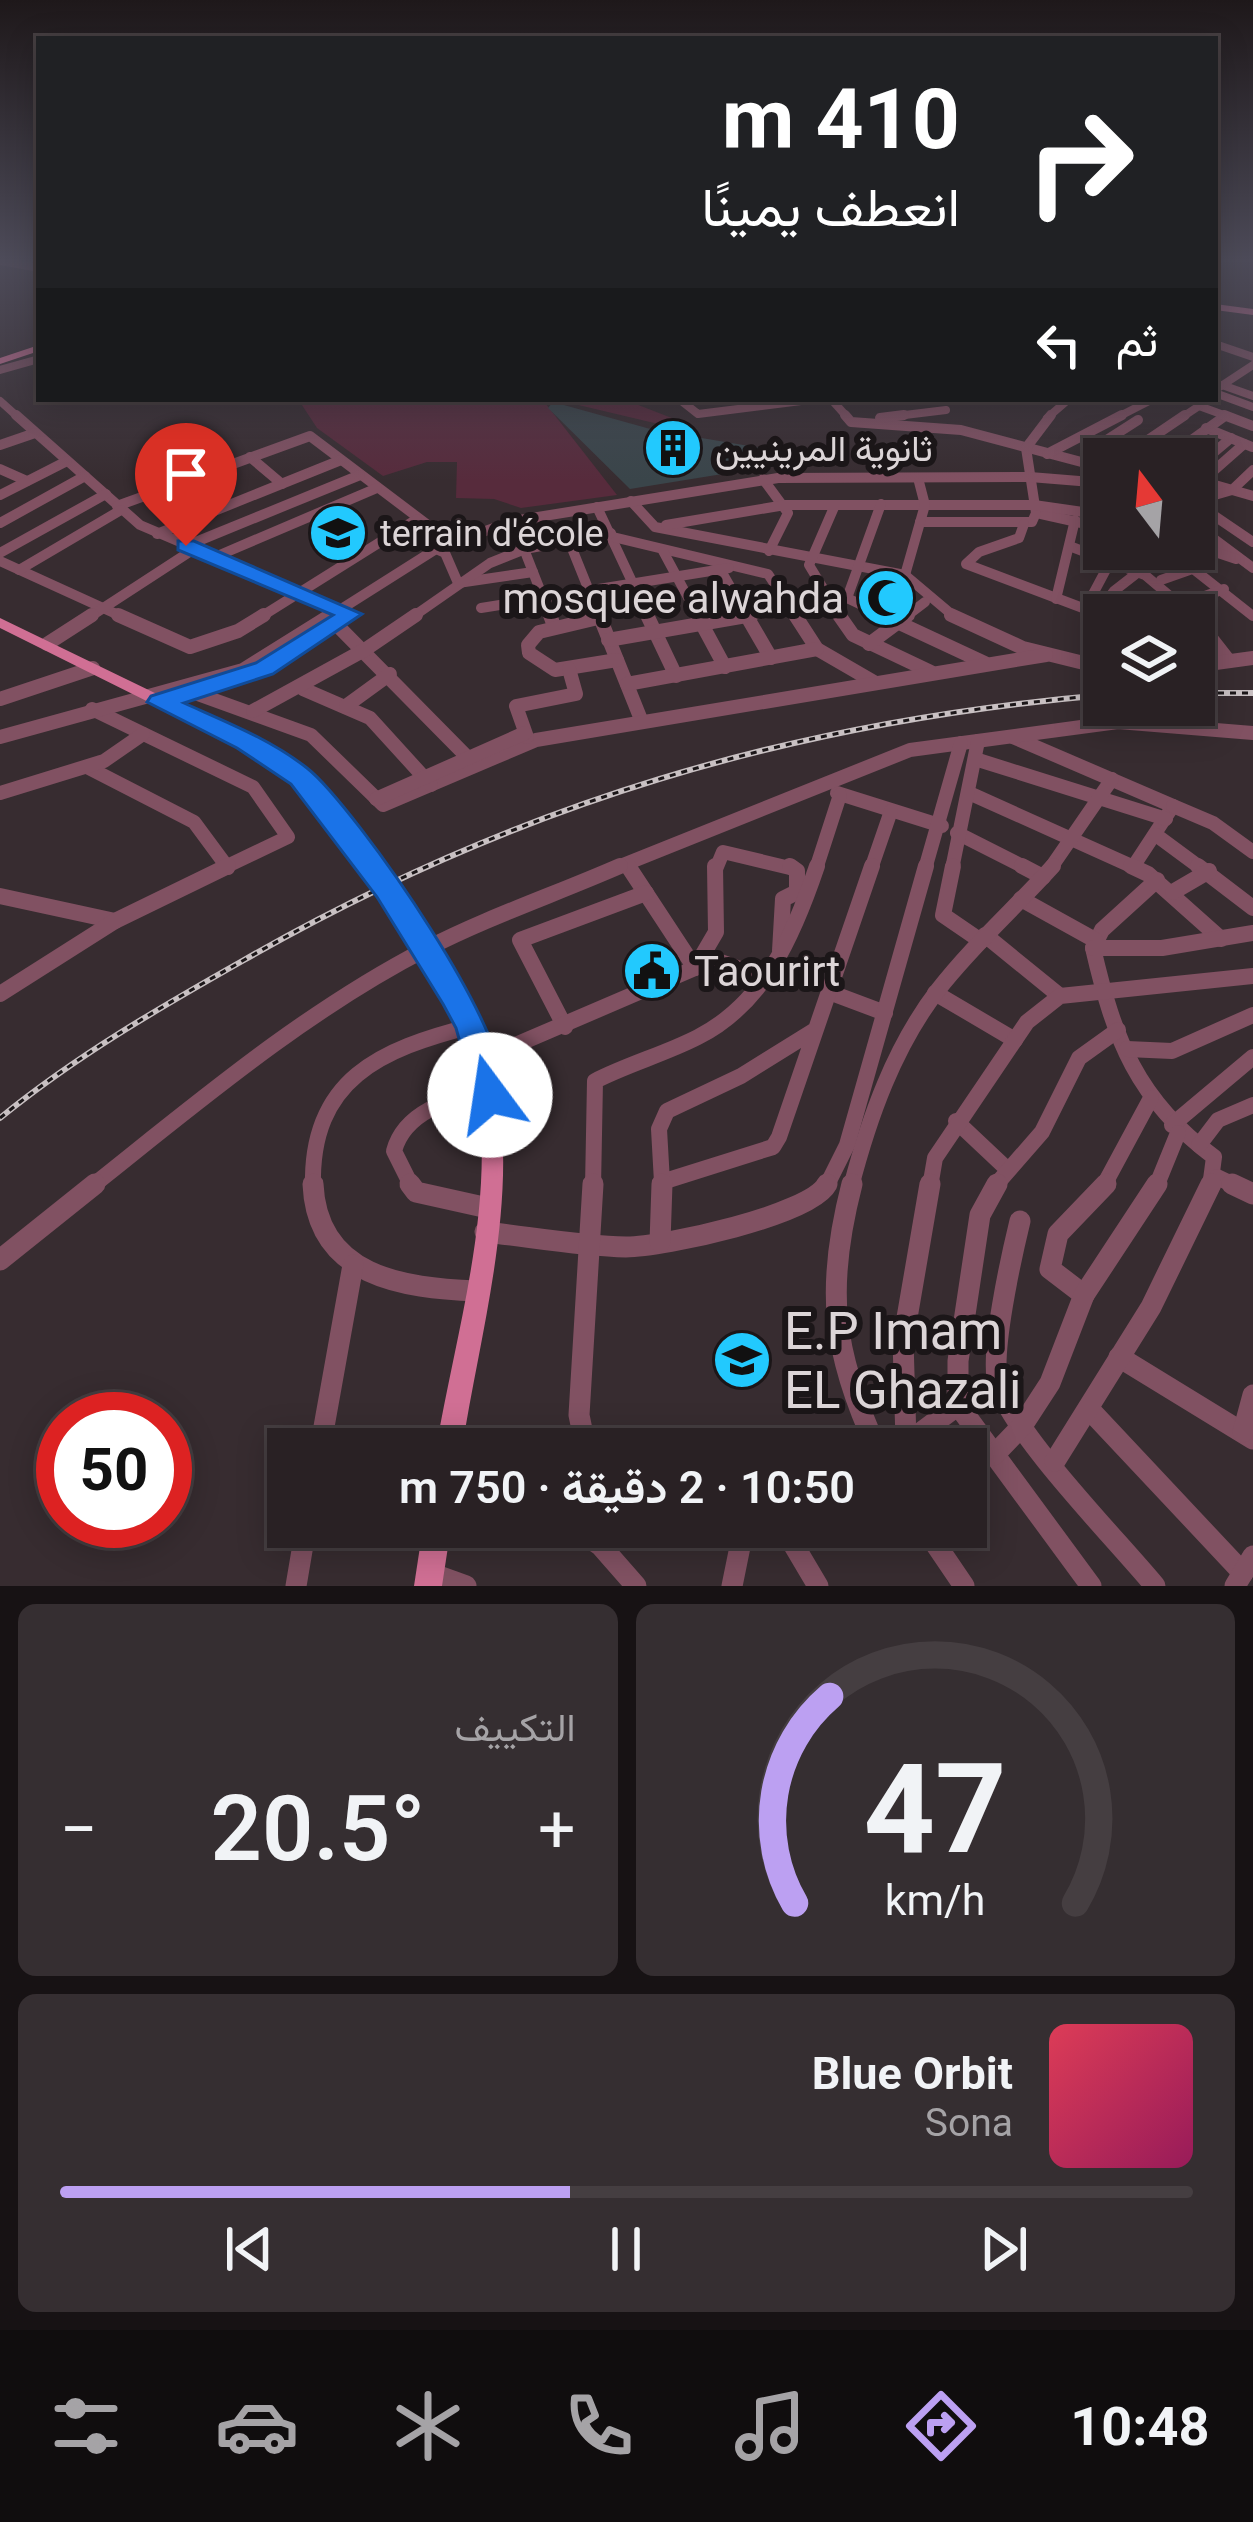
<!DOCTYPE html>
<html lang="ar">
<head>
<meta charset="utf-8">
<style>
  :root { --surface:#292124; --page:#352e31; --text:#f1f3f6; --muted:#a5a3a6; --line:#453e41; --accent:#bca0f2 }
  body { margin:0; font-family:Roboto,Vazirmatn,sans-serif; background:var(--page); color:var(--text); direction:rtl; height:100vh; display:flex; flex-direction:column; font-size:45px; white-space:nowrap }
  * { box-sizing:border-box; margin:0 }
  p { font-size:39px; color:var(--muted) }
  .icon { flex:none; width:66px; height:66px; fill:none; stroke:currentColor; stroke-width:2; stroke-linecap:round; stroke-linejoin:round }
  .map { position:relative; height:1586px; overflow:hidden; direction:ltr }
  .sheet { display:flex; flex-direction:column; gap:18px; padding:18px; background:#171214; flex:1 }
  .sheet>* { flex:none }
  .guide { position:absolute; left:36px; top:36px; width:1182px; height:366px; border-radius:0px; box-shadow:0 6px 30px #0003,0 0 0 3px var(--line); direction:rtl; background:#202124; color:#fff; overflow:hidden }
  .needle { width:78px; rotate:344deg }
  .buttons { position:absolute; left:1083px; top:438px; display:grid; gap:24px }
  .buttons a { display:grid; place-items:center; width:132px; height:132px; border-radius:0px; background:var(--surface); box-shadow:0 6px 30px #0003,0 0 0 3px var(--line); font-size:60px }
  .speed { position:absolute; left:36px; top:1392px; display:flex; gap:24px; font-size:60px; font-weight:700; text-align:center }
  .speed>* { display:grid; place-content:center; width:156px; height:156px; border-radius:50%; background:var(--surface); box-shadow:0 6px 30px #0003,0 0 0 3px var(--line); line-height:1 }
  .speed .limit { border:18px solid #d22; background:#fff; color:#111 }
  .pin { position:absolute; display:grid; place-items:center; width:102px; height:102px; color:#fff; margin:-123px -51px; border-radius:50% 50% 50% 0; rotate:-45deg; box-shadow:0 0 12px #0007 }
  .pin .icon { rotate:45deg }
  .me { position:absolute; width:132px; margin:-66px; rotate:346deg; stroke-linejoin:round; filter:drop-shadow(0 0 9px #0008) }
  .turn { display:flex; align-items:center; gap:42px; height:252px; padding:0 60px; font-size:54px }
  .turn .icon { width:156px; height:156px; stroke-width:2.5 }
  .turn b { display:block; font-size:84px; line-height:102px }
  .then { display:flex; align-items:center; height:114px; padding:0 60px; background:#0003; gap:24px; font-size:45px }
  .big { font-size:90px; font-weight:600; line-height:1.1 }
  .sheet .widget { flex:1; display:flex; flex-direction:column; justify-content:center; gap:18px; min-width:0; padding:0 42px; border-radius:18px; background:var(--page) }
  .sheet .dial { align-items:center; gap:0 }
  .dial svg { height:312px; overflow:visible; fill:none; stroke:var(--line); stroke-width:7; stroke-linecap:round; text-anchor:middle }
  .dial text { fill:var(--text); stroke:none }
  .song { display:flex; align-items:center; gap:36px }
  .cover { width:144px; height:144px; border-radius:18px; background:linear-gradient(135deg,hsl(350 70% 55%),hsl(330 70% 35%)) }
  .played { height:12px; border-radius:6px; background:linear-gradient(90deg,var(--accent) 45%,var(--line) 45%) }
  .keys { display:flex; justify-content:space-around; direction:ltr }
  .heat { display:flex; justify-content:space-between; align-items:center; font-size:66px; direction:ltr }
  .sheet .tiles { flex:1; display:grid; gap:18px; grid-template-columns:1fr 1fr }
  .widget:last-child { grid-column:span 2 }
  .trip { position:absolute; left:267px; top:1428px; width:720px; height:120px; border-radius:0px; background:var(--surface); box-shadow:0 6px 30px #0003,0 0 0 3px var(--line); font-weight:600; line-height:120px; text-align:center; direction:rtl }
  .dock { display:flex; height:192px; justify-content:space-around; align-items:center; background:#100d0e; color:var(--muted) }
  .dock .icon { width:84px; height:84px }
  .dock .current { color:var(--accent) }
  .dock b { font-size:54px; color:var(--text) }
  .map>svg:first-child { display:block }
  .green { fill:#572b3c }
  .building { fill:#3a454a }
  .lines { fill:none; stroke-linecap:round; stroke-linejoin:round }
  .minor-far4 { stroke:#815162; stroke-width:8 }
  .minor-far3 { stroke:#815162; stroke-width:10 }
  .minor-far2 { stroke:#815162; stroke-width:14 }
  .minor-far1 { stroke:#815162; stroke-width:16 }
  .minor { stroke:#815162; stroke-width:21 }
  .major { fill:#d06f94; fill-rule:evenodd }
  .rail-casing { stroke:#c8c0c2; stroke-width:6 }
  .rail { stroke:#1b1618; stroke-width:3; stroke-dasharray:6; stroke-linecap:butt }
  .major-bridge { stroke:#d06f94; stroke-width:20 }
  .route { fill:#1a73e8; stroke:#114b97; stroke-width:3 }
  .labels { text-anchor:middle; stroke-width:12; stroke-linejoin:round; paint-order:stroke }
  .far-poi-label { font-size:36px; fill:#dcd5d7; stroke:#1b1618; text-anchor:start }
  .poi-label { font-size:42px; fill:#dcd5d7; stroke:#1b1618; text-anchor:end }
  .near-poi-label { font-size:51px; fill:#dcd5d7; stroke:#1b1618; text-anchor:start }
</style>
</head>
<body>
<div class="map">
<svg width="1253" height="1586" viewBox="0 0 1253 1586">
  <rect width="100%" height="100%" fill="#372c30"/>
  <!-- green -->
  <g class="green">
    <polygon points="298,399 542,399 617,495 521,508 494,499 456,498 457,462 427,462 383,476 317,428"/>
    <polygon points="553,399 623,399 682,422 688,431"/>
  </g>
  <!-- building -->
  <g class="building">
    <polygon points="553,402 654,430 785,452 772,466 630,489 548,408"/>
    <polygon points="865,577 901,584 913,595 897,609 861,594"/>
  </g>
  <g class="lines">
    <!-- minor-far4 -->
    <g class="minor-far4">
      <polyline points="0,261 39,268"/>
      <polyline points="1215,344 1253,357"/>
      <polyline points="0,370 39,359"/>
      <polyline points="1222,385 1253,396"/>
      <polyline points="1215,390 1253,365"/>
      <polyline points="1215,393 1253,407"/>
      <polyline points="679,399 698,414 817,399"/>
      <polyline points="831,399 848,418"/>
      <polyline points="0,401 19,418"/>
      <polyline points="1199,406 1232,418"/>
      <polyline points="880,418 946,410"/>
      <polyline points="1047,418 1069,399"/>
      <polyline points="1116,418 1153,399"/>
      <polyline points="1181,418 1199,406"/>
    </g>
    <!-- minor-far3 -->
    <g class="minor-far3">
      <polyline points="16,415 140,525 345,612"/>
      <polyline points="845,415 851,422 961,430 1104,468"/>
      <polyline points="1224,415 1253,426"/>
      <polyline points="880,418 904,415"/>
      <polyline points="1206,428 1252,447"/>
      <polyline points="0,445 35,433"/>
      <polyline points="1099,445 1138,420"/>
      <polyline points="1047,454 1122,415"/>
      <polyline points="250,457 282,484"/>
      <polyline points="1120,459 1185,415"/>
      <polyline points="1165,459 1225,416"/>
      <polyline points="0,469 27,481"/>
      <polyline points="1194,469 1231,438"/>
      <polyline points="763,479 788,513 769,551"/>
      <polyline points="1194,479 1253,496"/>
      <polyline points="1202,481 1244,444"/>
      <polyline points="182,483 214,511"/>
      <polyline points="0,495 67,461"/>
      <polyline points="631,501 655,527 905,575 956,618"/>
      <polyline points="1194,501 1232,490 1253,470"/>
      <polyline points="1194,502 1253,542"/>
      <polyline points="835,505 809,565 841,618"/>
      <polyline points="117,506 310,436 453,544"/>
      <polyline points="597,507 649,618"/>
      <polyline points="1041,514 1104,528"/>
      <polyline points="513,521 551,618"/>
      <polyline points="920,522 1032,522 1036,513 1026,448 1051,415"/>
      <polyline points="0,523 85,476"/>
      <polyline points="1024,524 1019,538 979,552 966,564 1104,616"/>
      <polyline points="1194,524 1253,568"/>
      <polyline points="666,525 785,505 1034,505 1104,515"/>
      <polyline points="157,534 341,460"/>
      <polyline points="613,537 768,574 797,618"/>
      <polyline points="569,541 600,618"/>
      <polyline points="1194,545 1236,559"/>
      <polyline points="186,546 360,475"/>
      <polyline points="1072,547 1145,575 1196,618"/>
      <polyline points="436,549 445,553 458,583 533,572"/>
      <polyline points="1168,549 1253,616"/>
      <polyline points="663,551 699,618"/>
      <polyline points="0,553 106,494"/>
      <polyline points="215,557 377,488"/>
      <polyline points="0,561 125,618"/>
      <polyline points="720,569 748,618"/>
      <polyline points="19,570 121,510"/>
      <polyline points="905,575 925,505 918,478"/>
      <polyline points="1161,580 1198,567"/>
      <polyline points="847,598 881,504"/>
      <polyline points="1056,599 1075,520"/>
      <polyline points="1186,603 1224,589"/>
      <polyline points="481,608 729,568"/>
      <polyline points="1085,609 1117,549"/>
      <polyline points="1098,613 1114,591 1168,549"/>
      <polyline points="88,618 194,549"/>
      <polyline points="259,618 417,519"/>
      <polyline points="327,618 436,549 513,521 778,478 1030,477 1104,483"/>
      <polyline points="411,618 490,563 525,549 611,533"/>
      <polyline points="735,618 847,598 889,618"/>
      <polyline points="904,618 925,602"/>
    </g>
    <!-- minor-far2 -->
    <g class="minor-far2">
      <polyline points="118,615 190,647 238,631 264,615"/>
      <polyline points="550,615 554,626"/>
      <polyline points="599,615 642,722"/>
      <polyline points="647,615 676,676"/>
      <polyline points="697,615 725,667"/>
      <polyline points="746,615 771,658"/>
      <polyline points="795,615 817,649 874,682"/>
      <polyline points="839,615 853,635 931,672"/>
      <polyline points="882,615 985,663"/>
      <polyline points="951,615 1023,648 1104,668"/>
      <polyline points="1193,615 1229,661"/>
      <polyline points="330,618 475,765"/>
      <polyline points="598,618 539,632 528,645 529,653 555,670 617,660"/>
      <polyline points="608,640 752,615"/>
      <polyline points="47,644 92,615"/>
      <polyline points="869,644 908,615"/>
      <polyline points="1194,666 1253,658"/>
      <polyline points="627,684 817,649"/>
      <polyline points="181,688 311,735 383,805 536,740 1046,655"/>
      <polyline points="303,689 370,718 431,785"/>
      <polyline points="0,699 93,668"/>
      <polyline points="346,706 390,674"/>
      <polyline points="92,709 253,787 288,837 221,869"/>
      <polyline points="253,711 366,649 416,615"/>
      <polyline points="0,737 243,670 331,615"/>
      <polyline points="527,737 516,706 576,694 569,669"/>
      <polyline points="1013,737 1173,806 1133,867"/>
      <polyline points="975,759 1166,819"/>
      <polyline points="87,767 194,822 228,868"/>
      <polyline points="0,793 104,761 143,734"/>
      <polyline points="837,793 942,826"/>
      <polyline points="969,793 1138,869"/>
      <polyline points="376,799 525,733"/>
      <polyline points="1173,806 1213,823 1253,852"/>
      <polyline points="957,833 1028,869"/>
      <polyline points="1156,835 1202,869"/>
      <polyline points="627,865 630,869"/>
      <polyline points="613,869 910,750 1118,722 1253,733"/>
      <polyline points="716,869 723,852 794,869"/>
      <polyline points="816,869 840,795"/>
      <polyline points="871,869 891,811"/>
      <polyline points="925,869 961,743"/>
      <polyline points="952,869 978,741"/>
      <polyline points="1050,869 1112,779"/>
    </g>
    <!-- minor-far1 -->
    <g class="minor-far1">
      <polyline points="628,866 695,968"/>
      <polyline points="953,866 943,915 981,941"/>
      <polyline points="1022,866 1043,877"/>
      <polyline points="1131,866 1148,874 1221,939"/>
      <polyline points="1198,866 1253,908"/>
      <path d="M1157,880l-55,50 -9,18c21,91 44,152 121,209l-4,30"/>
      <polyline points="1173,892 1209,871"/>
      <polyline points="0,896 115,921"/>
      <polyline points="1021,899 1095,940"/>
      <polyline points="985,935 1060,996"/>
      <polyline points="1093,948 1162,948 1253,933"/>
      <polyline points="780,951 783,899 797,892 797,871 790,866"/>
      <polyline points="707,957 765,978"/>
      <polyline points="829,992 885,1013"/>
      <polyline points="935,993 1015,1040"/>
      <polyline points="0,994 115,921 228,866"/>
      <polyline points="565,1027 520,940 646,893"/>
      <polyline points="815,1030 741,1076 667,1111 659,1129 662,1182 773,1147 779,1137 872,866"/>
      <polyline points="1127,1049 1172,1051 1253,1015"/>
      <polyline points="483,1059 695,968 716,932 715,866"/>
      <polyline points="956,1121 1007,1169"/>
      <polyline points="1172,1125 1253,1057"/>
      <polyline points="1199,1145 1218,1120 1253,1105"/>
      <polyline points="1217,1177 1238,1187"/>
      <path d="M91,1187c107,-85 213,-175 335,-238 62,-32 130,-55 194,-83"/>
      <path d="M313,1187c-3,-108 68,-138 159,-161"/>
      <path d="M412,1187l-18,-36c11,-41 58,-52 95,-62"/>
      <path d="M593,1187l2,-106c33,-17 70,-27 103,-44 67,-34 96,-103 119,-171"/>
      <polyline points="662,1187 662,1182"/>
      <polyline points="826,1187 847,1145 926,866"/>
      <path d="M851,1187c18,-69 43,-140 87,-197 34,-44 77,-82 115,-124"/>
      <polyline points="930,1187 935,1158 1027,1022 1060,996 1253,976"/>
      <polyline points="994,1187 1042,1132 1079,1058 1118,1030"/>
      <polyline points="1103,1187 1151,1098"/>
      <polyline points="1156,1187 1178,1133"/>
    </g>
    <!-- minor -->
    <g class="minor">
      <path d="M313,1184c4,93 90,104 164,107"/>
      <polyline points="410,1184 416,1192 488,1208"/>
      <path d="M852,1184c-27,104 -20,168 25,265"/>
      <polyline points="997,1184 980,1215 958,1361 958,1405 1091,1586"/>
      <polyline points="1232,1184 1253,1194"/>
      <path d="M1020,1221c-8,33 -32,138 -21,166 19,52 117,152 156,199"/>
      <path d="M485,1232c46,5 94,14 141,15 37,0 185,-32 201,-63"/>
      <polyline points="660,1242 662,1184"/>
      <polyline points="0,1260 95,1184"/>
      <polyline points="1084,1295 1050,1269 1058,1234 1106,1184"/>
      <polyline points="1119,1357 1253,1439"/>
      <polyline points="1089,1409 1243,1573"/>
      <polyline points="1243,1432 1253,1395"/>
      <polyline points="906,1440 903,1341 930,1184"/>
      <polyline points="320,1449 353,1265"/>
      <polyline points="586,1449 579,1415 593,1184"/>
      <polyline points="899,1449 958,1405"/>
      <polyline points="994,1455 1022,1426 1050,1383 1084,1295 1157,1184"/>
      <polyline points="1055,1461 1151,1307 1211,1184"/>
      <polyline points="574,1527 601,1546 636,1586"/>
      <polyline points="674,1527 684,1533 717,1527"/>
      <polyline points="783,1527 818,1586"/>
      <polyline points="924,1527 964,1586"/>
      <polyline points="430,1573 466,1586"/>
      <polyline points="296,1586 306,1527"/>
      <polyline points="732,1586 744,1527"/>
      <polyline points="1235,1586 1253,1556"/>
    </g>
    <!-- major -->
    <g class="major">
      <polygon points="1215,304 1253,309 1253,315 1215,310"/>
      <polygon points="39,345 39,351 0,364 0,358"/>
      <polygon points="0,618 281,754 307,773 382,870 385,875 382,880 370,880 295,781 269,762 0,628"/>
      <path d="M387,882l6,2c33,47 72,94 90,149 47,135 0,280 -21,416h-26c23,-136 73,-282 27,-418 -18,-53 -57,-95 -85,-142l3,-5z"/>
      <polygon points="423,1527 451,1527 442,1586 414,1586"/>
    </g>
    <!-- rail casing -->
    <g class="rail-casing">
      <g id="rail">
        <polyline points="1194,693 1253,693"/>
        <path d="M0,1118c76,-62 159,-110 244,-158 273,-156 547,-238 860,-265"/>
      </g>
    </g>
    <!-- rail -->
    <use href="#rail" class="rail"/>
    <!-- major-bridge -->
    <polyline class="major-bridge" points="376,875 387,889"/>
  </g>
  <!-- sky -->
  <linearGradient id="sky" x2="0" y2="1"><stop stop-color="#1e181a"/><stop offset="0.54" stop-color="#4d4b59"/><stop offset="1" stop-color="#4d4b59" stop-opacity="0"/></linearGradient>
  <rect width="1253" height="481" fill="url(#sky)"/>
  <!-- route -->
  <path class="route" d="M178,541h16l168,73 -89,60 -89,29c42,19 86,36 123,65 47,37 220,283 195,338l-12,5 -12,-5 -22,-78 -13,-24 -66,-107 -86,-113 -54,-36 -90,-46 4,-6 105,-33 77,-48 -155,-65z"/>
  <!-- icons -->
  <defs>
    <g id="building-disc" transform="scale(3)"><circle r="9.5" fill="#22c9fe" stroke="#1b1618"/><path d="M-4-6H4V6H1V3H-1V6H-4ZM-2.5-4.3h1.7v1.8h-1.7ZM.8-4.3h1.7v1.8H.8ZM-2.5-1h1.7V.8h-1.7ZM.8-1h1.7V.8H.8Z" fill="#111"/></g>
    <g id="school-disc" transform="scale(3)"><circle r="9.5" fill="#22c9fe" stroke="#1b1618"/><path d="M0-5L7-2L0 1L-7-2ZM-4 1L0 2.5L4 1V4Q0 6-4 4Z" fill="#111"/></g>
    <g id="mosque-disc" transform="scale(3)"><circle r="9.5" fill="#22c9fe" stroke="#1b1618"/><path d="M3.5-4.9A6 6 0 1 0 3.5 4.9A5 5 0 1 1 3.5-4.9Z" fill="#111"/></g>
    <g id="civic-disc" transform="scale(3)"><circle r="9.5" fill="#22c9fe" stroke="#1b1618"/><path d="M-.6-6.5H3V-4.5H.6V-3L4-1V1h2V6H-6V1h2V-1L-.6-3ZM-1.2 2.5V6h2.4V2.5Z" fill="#111"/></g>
  </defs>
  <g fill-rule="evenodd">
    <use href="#building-disc" x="673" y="448"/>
    <use href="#school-disc" x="338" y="533"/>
    <use href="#mosque-disc" x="886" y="598"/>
    <use href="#civic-disc" x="652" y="971"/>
    <use href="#school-disc" x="742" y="1360"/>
  </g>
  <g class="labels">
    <!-- far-poi labels -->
    <g class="far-poi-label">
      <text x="715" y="461">ثانوية المرينيين</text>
      <text x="380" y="546">terrain d'école</text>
    </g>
    <!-- poi labels -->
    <g class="poi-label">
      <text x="844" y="613">mosquee alwahda</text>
      <text x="694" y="986" text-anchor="start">Taourirt</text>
    </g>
    <!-- near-poi labels -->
    <g class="near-poi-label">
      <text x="784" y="1349">E.P Imam<tspan x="784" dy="59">EL Ghazali</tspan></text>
    </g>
  </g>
</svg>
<div class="buttons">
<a><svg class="needle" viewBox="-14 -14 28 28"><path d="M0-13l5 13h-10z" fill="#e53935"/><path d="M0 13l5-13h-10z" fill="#a5a3a6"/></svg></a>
<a><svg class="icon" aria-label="layers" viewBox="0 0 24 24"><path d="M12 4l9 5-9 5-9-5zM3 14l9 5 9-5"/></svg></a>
</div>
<div class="speed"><div class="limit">50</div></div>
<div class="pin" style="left:186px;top:546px;background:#d93025"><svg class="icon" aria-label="arrive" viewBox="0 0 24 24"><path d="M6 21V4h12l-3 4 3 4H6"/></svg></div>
<svg class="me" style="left:490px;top:1095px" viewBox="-20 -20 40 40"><circle r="19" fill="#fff"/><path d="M0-13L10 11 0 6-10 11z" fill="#1a73e8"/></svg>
<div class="trip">10:50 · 2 دقيقة · 750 m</div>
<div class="guide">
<div class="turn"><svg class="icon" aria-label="right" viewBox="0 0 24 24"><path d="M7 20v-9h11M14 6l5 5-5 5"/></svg><div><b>410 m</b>انعطف يمينًا</div></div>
<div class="then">ثم<svg class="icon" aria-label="left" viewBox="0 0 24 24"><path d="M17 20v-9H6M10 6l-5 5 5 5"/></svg></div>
</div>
</div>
<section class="sheet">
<div class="tiles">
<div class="widget dial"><svg viewBox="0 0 100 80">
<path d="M14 69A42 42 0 1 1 86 69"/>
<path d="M14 69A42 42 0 0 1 23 16" stroke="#bca0f2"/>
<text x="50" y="56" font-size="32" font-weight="700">47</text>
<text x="50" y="72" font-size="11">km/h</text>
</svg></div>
<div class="widget"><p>التكييف</p>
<div class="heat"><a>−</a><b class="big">20.5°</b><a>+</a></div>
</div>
<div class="widget">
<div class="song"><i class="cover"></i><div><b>Blue Orbit</b><p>Sona</p></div></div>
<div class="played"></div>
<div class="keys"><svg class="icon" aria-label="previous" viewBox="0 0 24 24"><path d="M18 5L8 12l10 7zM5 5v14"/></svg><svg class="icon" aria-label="pause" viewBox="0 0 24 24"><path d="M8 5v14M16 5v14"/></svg><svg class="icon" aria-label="next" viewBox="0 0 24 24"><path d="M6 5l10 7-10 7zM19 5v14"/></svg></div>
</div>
</div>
</section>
<nav class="dock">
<b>10:48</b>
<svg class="icon current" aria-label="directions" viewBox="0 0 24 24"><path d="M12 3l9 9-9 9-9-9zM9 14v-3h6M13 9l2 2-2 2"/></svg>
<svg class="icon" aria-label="music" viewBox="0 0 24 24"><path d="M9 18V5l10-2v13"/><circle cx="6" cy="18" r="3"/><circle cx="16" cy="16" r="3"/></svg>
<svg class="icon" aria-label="phone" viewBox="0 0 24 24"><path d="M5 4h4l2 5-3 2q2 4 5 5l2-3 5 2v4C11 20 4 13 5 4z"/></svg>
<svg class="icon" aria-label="climate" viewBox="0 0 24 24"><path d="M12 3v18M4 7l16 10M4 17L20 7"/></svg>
<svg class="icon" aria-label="car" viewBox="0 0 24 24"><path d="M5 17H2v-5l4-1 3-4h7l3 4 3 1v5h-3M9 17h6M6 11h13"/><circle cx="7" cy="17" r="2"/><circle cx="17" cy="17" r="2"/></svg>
<svg class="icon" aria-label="filters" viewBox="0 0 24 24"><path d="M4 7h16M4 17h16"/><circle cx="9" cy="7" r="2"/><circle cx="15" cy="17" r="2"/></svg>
</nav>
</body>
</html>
